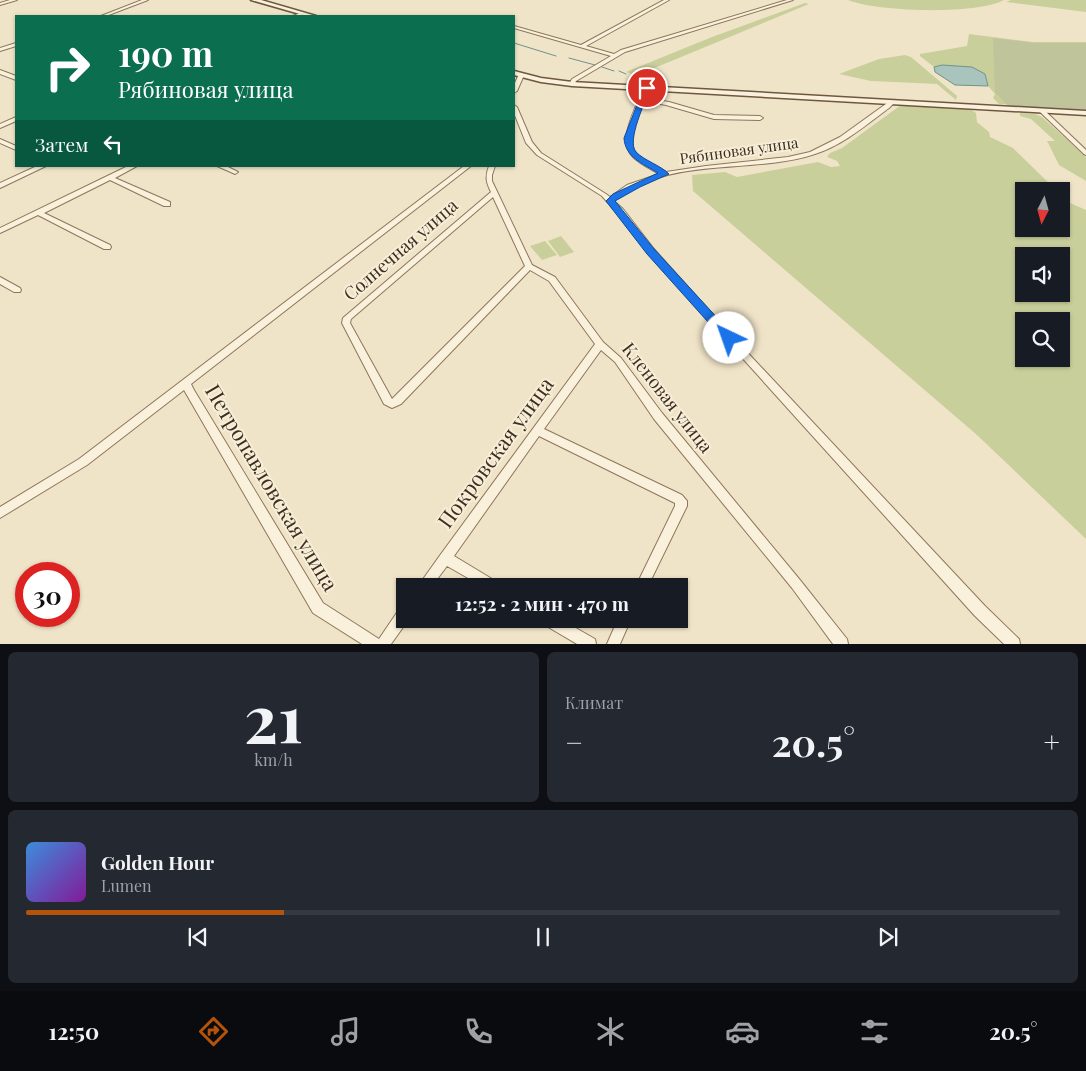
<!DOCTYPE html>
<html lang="ru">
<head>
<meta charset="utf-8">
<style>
  :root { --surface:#171b24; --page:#242831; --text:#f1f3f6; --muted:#9ea1a6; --line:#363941; --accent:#b45309 }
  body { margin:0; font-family:"Playfair Display",serif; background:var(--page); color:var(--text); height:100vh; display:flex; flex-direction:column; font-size:19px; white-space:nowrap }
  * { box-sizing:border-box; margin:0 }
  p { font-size:16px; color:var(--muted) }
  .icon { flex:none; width:28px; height:28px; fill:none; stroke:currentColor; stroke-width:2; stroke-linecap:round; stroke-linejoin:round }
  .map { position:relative; height:644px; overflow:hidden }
  .panel { display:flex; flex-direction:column; gap:8px; padding:8px; background:#0d0f14; flex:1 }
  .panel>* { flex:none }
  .hud { position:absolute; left:15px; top:15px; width:500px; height:152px; border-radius:0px; box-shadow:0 1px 4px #0004; background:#0b6e4f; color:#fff; overflow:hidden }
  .needle { width:32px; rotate:186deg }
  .tools { position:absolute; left:1015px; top:182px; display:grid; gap:10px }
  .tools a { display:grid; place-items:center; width:55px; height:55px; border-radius:0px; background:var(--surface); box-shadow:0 1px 4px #0004; font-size:25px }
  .speed { position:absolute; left:15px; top:562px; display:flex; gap:10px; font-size:25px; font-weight:700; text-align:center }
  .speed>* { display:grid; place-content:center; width:65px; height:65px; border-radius:50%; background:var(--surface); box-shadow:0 1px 4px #0004; line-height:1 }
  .speed .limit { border:8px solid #d22; background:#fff; color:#111 }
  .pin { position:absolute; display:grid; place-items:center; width:42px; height:42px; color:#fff; margin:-21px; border:2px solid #fff; border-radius:50%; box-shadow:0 1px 5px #0007 }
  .me { position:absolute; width:55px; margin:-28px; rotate:318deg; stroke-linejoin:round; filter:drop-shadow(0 0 4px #0008) }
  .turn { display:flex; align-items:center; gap:18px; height:105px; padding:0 20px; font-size:22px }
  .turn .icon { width:65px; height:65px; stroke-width:2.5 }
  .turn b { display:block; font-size:35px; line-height:42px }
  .then { display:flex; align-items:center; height:48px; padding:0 20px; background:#0003; gap:10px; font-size:19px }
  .big { font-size:38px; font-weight:700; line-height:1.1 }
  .panel .card { flex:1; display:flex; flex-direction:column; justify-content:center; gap:8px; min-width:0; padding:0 18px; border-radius:8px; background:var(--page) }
  .panel .dial { align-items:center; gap:0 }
  .dial b { font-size:65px; line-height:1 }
  .song { display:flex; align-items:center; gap:15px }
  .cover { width:60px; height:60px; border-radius:8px; background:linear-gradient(135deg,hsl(210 70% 55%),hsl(290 70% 35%)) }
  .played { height:5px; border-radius:2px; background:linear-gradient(90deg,var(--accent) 25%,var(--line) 25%) }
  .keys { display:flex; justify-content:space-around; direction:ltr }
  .heat { display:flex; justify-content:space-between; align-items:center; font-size:28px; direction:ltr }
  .panel .tiles { flex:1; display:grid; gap:8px; grid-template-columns:1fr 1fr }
  .card:last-child { grid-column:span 2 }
  .trip { position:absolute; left:396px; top:578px; width:292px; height:50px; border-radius:0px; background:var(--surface); box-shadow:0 1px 4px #0004; font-weight:700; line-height:50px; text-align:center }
  .dock { display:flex; height:80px; justify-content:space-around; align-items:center; background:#090b0e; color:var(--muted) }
  .dock .icon { width:35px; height:35px }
  .dock .selected { color:var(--accent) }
  .dock b { font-size:22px; color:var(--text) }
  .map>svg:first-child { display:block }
  .green { fill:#c9cf9b; fill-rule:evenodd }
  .cemetery { fill:#bfc49a }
  .water { fill:#a9c4bc; stroke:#6f938a }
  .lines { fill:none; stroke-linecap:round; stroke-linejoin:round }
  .stream { stroke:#6f938a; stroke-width:1 }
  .street-casing { stroke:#8d765c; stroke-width:2 }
  .secondary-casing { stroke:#6f573f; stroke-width:3 }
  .street { fill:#faf1dc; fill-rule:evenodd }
  .secondary { fill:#faf1dc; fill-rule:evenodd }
  .route { fill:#1a73e8; stroke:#114b97 }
  .labels { text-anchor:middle; stroke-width:4; stroke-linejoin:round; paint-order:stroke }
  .far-street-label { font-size:15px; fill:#3d2e20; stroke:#f7eed8 }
  .street-label { font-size:18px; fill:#3d2e20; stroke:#f7eed8 }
  .near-street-label { font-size:21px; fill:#3d2e20; stroke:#f7eed8 }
</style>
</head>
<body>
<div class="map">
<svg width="1086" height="644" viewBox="0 0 1086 644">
  <rect width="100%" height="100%" fill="#f0e4c8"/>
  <!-- green -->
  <g class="green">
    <path d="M848,0h156c-27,15 -127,12 -156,0z"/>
    <polygon points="1011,0 1086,0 1086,12 1006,2"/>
    <polygon points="805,3 809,4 640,74 633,74 626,72 712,37"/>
    <polygon points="969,34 1033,42 1086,42 1086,107 999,104 993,98 995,94 988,86 985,74 942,65 934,67 920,56 920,54 967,46"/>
    <polygon points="905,55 911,57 957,96 956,100 937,84 871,81 839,74 879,59"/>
    <path d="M901,105l69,4 6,4 1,9 12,10 1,5 23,11 40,39 -5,4h-24v38h37v-30l25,11v329l-109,-104 -284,-244 -1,-16 33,-3 12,5 81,-15 13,5 9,-1 -3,-5 -10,-4 3,-4 12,-5zM1024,256h37v38h-37zM1024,321h37v38h-37z"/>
    <polygon points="1020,113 1035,114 1042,117 1084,155 1086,157 1086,181 1059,165 1047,141 1055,141 1031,119 1020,116"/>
    <polygon points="561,236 574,252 560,257 548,241"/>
    <polygon points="545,241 557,255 542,260 530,246"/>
  </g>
  <!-- cemetery -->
  <polygon class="cemetery" points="993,38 1034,43 1086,43 1086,110 1008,106 995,92"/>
  <!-- water -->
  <polygon class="water" points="942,65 972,67 985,74 988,86 955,85 935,72 934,67"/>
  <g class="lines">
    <!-- stream -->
    <g class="stream">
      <polyline points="514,43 556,56"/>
      <polyline points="569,58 595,65"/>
      <polyline points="602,67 614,71"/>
      <polyline points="619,71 626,74"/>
    </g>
    <!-- street casing -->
    <g class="street-casing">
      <g id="street">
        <polygon points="10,0 17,0 0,5 0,3"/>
        <polygon points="142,0 148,0 106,16 101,16"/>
        <polygon points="664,0 669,0 586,46 614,54 621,50 787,0 793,0 625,52 576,81 574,85 572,86 569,84 572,79 611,56 514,28 514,26 581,45"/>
        <polygon points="302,12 304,14 298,16 293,16"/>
        <polygon points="16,43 16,46 0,51 0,48"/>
        <polygon points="0,70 16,76 16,80 0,74"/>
        <polygon points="519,74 524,75 517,91 514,93 514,85"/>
        <path d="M647,86l3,2 -4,10 23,4 45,13 46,1 3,2 -3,2 -46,-1 -48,-14 -22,-4c-5,12 -18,40 -8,52 7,9 21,13 30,19l40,-6 82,-9 22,-5 30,-15 50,-36 5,1 -6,6c-23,17 -46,37 -74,46 -58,19 -128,5 -182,34 -7,3 -13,9 -19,13l9,8 31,40 78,87 253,270 34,33 1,5h-16l-29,-28 -249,-276 -78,-87 -31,-40 -15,-17 -65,-41 -11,-12 -12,-30v-8l3,2 15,35 9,11 65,41 4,3 17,-12 32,-11c-8,-5 -19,-10 -26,-17 -17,-16 4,-52 11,-69z"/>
        <polygon points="1039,109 1043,109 1086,150 1086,155 1084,154 1039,111"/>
        <polygon points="16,117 16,121 0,128 0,124"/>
        <polygon points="0,139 16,146 16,150 0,143"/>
        <polygon points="37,166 46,166 0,188 0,183"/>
        <polygon points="128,166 137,166 115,178 170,202 170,206 164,206 110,180 44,213 110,245 111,247 110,249 104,249 38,215 0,233 0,228"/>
        <polygon points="217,166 226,166 238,172 235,174 233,173"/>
        <polygon points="464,166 471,166 191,384 194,390 323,603 379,639 400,608 405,607 405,619 409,619 391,644 362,644 313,613 184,390 87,465 0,518 0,507 79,459"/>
        <path d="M489,166h6l-3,9v6l40,84 23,12 48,65 18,16 41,55 138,167 47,59 1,5h-15l-41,-56 -138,-169 -39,-57 -14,-12 -57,79 138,66 5,6v5l-39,80h-12l39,-80v-3l-136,-67 -85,120 43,26 2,4h-17l-35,-20 -15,20h-13l2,-4 20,-28 154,-210 -46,-63 -19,-11 -129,134 -9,4 -8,-4 -42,-81 1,-5 148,-126c-5,-10 -6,-15 -2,-26zM493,197l32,69 -133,133 -42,-76 1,-4z"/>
        <polygon points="0,277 20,288 21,290 20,292 14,292 0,284"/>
        <polygon points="542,619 560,619 595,639 596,644 577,644 543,624"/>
        <polygon points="618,619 631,619 620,644 607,644"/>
      </g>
    </g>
    <!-- secondary casing -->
    <g class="secondary-casing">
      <g id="secondary">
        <polygon points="251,0 261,0 316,16 307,16"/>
        <polygon points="514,71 541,78 572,82 1086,111 1086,115 572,86 541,82 514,75"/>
      </g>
    </g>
    <!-- street -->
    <use href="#street" class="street"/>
    <!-- secondary -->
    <use href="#secondary" class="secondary"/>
  </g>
  <!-- route -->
  <path class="route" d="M644,87l6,1c-4,13 -24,53 -14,64 9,9 24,13 33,22l-29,13 -25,14 39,48 79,86 2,3 -2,3h-8l-78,-87 -41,-53 7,-7 45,-21c-15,-9 -33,-16 -34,-35z"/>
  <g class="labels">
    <!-- far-street labels -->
    <g class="far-street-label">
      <text transform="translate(739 151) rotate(-8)" y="5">Рябиновая улица</text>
    </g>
    <!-- street labels -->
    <g class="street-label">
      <text transform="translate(401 250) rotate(-41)" y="6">Солнечная улица</text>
      <text transform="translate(667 398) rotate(52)" y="6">Кленовая улица</text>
    </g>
    <!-- near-street labels -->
    <g class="near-street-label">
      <text transform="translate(496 453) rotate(-54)" y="7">Покровская улица</text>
      <text transform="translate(271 488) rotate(59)" y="7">Петропавловская улица</text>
    </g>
  </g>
</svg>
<div class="tools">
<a><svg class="needle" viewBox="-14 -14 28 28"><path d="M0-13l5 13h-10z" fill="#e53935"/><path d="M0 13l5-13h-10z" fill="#9ea1a6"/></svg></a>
<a><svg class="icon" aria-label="sound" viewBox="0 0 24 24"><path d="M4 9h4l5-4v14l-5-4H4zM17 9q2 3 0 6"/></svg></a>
<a><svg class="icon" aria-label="search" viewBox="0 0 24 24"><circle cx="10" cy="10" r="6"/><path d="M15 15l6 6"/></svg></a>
</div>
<div class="speed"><div class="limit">30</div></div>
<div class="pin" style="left:647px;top:88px;background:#d93025"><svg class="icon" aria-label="arrive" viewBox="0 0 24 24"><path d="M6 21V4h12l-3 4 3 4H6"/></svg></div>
<svg class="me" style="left:729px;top:338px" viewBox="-20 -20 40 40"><circle r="19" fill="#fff"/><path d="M0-13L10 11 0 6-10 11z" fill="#1a73e8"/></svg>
<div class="trip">12:52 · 2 мин · 470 m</div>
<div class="hud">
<div class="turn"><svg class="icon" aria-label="right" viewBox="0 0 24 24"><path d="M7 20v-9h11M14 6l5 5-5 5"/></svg><div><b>190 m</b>Рябиновая улица</div></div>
<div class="then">Затем<svg class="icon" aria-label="left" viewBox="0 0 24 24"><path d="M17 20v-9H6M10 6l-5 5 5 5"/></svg></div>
</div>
</div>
<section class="panel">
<div class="tiles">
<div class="card dial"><b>21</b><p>km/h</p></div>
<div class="card"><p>Климат</p>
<div class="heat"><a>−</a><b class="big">20.5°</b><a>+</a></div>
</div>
<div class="card">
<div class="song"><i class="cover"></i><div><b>Golden Hour</b><p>Lumen</p></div></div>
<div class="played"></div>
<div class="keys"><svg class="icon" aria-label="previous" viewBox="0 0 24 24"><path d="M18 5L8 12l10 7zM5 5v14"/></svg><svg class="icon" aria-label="pause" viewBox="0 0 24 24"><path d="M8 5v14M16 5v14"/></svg><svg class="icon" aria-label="next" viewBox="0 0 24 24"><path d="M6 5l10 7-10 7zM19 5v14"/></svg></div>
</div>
</div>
</section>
<nav class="dock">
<b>12:50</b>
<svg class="icon selected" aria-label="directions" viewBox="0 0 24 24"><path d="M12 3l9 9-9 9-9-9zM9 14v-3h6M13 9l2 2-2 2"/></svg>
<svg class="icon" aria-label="music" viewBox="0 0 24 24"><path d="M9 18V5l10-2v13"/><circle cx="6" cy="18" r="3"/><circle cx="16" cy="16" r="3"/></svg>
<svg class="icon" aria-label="phone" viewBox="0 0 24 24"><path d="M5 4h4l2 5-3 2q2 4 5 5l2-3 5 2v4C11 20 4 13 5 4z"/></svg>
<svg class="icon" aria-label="climate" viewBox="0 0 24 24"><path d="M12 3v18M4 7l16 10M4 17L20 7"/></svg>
<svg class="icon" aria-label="car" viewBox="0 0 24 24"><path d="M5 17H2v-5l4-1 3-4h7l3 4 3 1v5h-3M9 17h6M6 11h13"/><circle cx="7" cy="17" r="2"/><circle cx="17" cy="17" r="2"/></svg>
<svg class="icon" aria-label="filters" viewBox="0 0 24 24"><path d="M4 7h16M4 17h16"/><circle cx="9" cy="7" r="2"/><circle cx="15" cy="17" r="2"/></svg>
<b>20.5°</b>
</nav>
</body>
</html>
